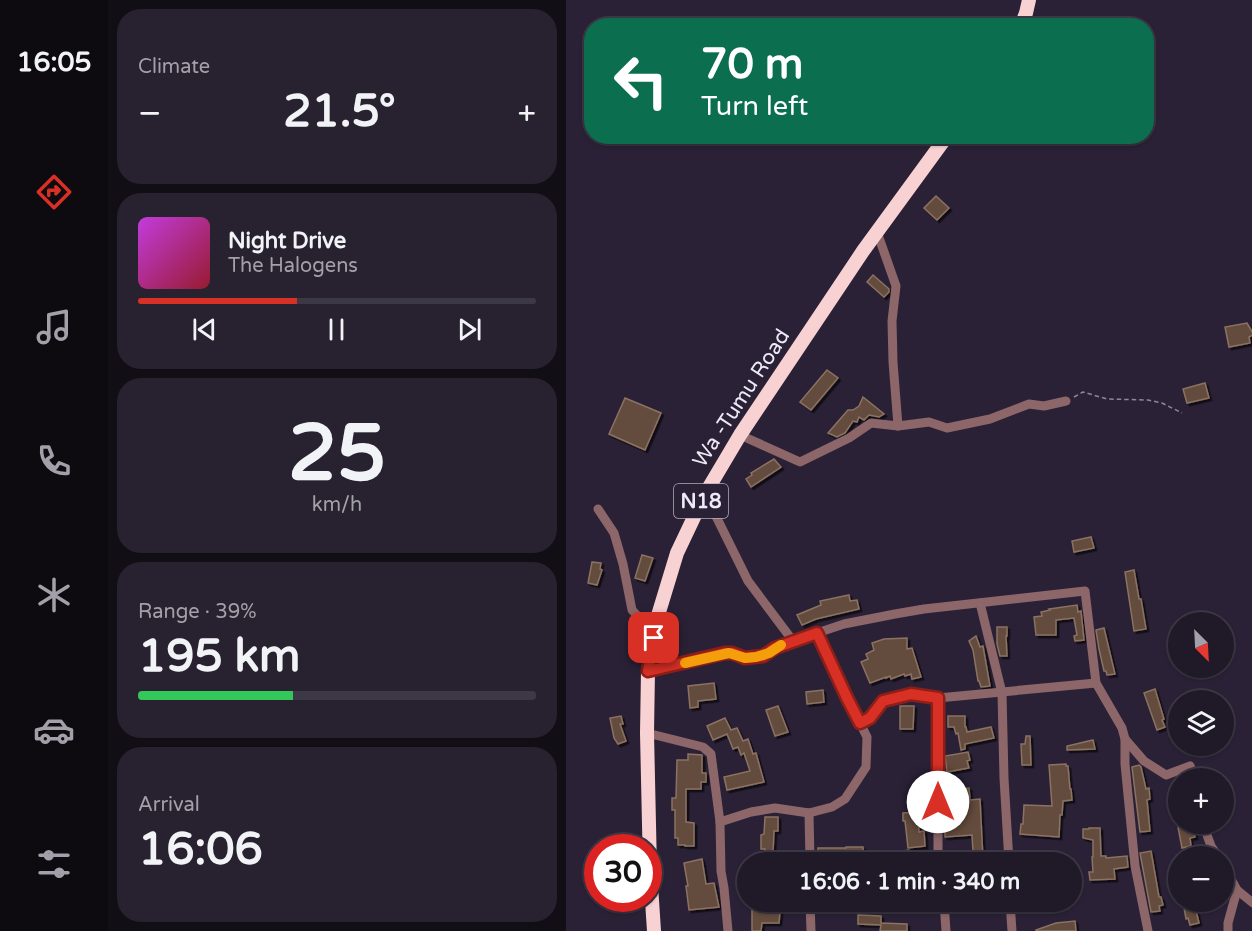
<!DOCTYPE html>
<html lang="en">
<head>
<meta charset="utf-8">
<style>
  :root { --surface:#201928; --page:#282230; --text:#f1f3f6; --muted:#a2a0a8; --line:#3d3845; --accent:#d93025 }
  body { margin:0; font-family:"Varela Round",sans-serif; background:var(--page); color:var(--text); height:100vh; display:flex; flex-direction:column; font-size:22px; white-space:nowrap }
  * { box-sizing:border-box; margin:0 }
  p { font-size:20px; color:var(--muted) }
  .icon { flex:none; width:33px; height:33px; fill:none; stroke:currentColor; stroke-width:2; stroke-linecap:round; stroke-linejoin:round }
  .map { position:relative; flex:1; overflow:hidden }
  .side { display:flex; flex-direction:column; gap:9px; padding:9px; background:#120e16; width:458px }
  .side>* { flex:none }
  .guide { position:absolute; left:18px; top:18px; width:570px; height:126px; border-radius:24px; box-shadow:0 2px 4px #0004,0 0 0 2px var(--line); background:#0b6e4f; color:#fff; overflow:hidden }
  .needle { width:39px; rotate:156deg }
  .controls { position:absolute; left:602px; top:612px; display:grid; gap:12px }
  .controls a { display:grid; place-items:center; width:66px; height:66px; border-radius:50%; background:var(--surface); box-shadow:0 2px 4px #0004,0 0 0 2px var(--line); font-size:30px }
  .speed { position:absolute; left:18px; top:834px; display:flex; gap:12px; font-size:30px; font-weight:700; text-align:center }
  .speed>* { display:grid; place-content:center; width:78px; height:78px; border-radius:50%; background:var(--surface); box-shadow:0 2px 4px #0004,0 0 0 2px var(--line); line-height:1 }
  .speed .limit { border:9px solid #d22; background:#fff; color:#111 }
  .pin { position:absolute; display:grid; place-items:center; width:51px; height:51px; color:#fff; margin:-26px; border-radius:12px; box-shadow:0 3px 9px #0006 }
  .me { position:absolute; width:66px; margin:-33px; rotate:0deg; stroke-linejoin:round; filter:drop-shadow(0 0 4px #0008) }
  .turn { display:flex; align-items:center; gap:21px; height:126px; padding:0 18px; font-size:27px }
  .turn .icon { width:78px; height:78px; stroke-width:2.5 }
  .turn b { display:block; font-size:42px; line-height:51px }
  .big { font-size:45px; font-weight:700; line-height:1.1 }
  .side .tile { flex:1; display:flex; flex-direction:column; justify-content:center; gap:9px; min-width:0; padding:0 21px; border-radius:24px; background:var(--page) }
  .side .dial { align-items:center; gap:0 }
  .dial b { font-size:78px; line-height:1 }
  .song { display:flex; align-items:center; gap:18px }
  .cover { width:72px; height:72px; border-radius:9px; background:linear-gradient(135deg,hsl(290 70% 55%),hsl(350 70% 35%)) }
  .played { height:6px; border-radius:3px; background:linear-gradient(90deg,var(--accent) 40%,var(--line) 40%) }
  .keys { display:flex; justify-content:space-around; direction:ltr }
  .heat { display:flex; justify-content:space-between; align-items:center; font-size:33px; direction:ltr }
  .charge { height:9px; border-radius:4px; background:linear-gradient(90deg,#34c759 39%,var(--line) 0) }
  .trip { position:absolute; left:171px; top:852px; width:345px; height:60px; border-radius:30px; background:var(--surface); box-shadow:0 2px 4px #0004,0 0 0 2px var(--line); font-weight:700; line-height:60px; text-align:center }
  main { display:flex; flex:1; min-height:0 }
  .menu { display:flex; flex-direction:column; width:108px; justify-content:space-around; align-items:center; background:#0d0a10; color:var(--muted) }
  .menu .icon { width:42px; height:42px }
  .menu .current { color:var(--accent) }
  .menu b { font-size:27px; color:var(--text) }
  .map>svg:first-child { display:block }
  .building { fill:#634c3d; stroke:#8b7262; stroke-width:1.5; filter:url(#shadow) }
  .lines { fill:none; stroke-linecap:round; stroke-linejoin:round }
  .path { stroke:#8d8798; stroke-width:1.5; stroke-dasharray:4.5 3; stroke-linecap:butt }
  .minor { stroke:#8c6669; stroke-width:9 }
  .highway { stroke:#f8d1d3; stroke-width:14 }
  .route-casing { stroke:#8d1f18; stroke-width:15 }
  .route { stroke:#d93025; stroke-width:10 }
  .slow { stroke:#f59e0b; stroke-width:10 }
  .labels { text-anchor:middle; stroke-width:6; stroke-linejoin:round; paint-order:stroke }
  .shield { fill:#2a2136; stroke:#b3adbd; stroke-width:1.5 }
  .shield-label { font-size:20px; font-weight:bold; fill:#eee9f7 }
  .street-label { font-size:21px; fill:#eee9f7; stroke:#2a2136 }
</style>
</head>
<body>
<main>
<nav class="menu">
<b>16:05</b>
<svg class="icon current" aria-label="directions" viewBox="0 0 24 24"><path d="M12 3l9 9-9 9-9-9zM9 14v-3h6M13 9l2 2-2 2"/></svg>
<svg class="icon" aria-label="music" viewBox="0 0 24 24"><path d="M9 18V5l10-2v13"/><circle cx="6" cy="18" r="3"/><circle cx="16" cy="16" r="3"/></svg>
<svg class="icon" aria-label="phone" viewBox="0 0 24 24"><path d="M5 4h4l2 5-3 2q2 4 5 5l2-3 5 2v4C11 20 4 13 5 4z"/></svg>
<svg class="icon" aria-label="climate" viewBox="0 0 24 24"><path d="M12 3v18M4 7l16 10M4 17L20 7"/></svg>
<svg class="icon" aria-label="car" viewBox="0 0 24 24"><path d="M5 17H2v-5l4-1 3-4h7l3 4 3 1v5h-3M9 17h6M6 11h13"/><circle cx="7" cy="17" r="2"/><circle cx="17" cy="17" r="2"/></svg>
<svg class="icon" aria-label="filters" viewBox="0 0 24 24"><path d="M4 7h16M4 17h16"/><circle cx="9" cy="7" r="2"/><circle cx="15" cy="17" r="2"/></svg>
</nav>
<section class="side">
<div class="tile"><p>Climate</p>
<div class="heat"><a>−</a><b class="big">21.5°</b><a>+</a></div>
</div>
<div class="tile">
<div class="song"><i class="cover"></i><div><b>Night Drive</b><p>The Halogens</p></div></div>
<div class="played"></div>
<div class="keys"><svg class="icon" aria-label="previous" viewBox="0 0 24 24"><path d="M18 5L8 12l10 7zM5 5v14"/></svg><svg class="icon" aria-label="pause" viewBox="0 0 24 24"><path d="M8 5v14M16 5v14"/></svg><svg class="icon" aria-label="next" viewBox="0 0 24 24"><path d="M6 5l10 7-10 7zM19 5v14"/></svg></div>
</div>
<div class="tile dial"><b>25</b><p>km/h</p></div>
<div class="tile"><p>Range · 39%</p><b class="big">195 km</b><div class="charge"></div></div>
<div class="tile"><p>Arrival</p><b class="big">16:06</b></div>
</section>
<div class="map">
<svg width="687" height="931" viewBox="0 0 687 931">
  <defs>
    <filter id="shadow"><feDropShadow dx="2.5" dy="2.5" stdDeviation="0" flood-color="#0009"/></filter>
  </defs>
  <rect width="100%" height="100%" fill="#2a2136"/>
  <!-- building -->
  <g class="building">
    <polygon points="370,196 383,208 371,220 358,208"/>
    <polygon points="307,275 323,289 323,292 318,297 301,282"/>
    <polygon points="681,323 687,333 687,335 683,337 684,343 663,347 659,327"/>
    <polygon points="261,370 272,378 245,410 234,402"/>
    <polygon points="639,383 643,398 621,403 617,389"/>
    <polygon points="297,397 318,414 313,417 303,415 298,420 293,417 291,422 287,421 279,433 271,437 262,433 282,410 287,410 293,406"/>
    <polygon points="59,398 95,413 79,450 43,434"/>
    <polygon points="208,459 215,467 185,487 180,479 186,475 185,473"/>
    <polygon points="525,537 528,548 508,552 506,541"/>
    <polygon points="76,555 87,558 79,581 69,578"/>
    <polygon points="26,562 35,563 34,569 36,570 31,585 22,583"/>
    <polygon points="568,570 573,599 575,599 580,629 568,631 559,572"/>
    <polygon points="283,595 284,601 291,600 293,609 250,619 236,625 231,615 255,605 254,601"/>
    <polygon points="511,605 512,612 515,611 518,640 509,641 508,636 511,635 508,618 490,620 490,635 470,635 468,617 476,616 475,612 484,610 483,609"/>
    <polygon points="431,627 441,627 441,636 440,636 441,656 434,656 431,644"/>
    <polygon points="538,628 549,674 541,675 540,671 538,671 533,649 530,630"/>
    <polygon points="410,636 414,647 417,646 424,686 415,687 413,681 412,681 407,650 403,641"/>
    <polygon points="341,638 341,649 346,648 355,677 346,679 345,674 339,676 338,674 325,679 324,676 320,678 320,677 304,683 295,662 302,659 300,654 308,650 306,643 318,639"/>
    <polygon points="148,683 150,699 132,701 132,707 124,708 122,686"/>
    <polygon points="589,689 598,719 596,720 599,727 591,730 578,693"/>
    <polygon points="257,690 258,702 241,704 240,692"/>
    <polygon points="212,706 222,732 209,736 200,710"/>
    <polygon points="334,706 348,706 347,729 334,729"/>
    <polygon points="55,716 57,724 54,724 60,741 52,744 48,738 44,718"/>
    <polygon points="382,716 399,716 399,727 400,727 401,732 425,727 428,738 399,744 399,749 395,750 392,733 390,734 388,727 382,727"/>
    <polygon points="159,718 165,730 171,728 177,741 182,739 187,754 190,753 198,782 161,790 158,777 184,771 178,753 175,755 172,747 167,749 161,734 147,740 141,726"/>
    <polygon points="460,736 464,736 465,765 456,765 455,744 459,744"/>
    <polygon points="527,740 529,749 501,750 501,746"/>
    <polygon points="402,752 404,760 401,761 403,768 381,772 379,756"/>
    <polygon points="122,754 136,755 136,773 140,773 140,782 135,782 135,789 120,789 120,822 128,823 128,846 119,846 119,845 112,845 112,838 109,838 109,810 106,810 106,798 110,798 111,760 122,760"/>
    <polygon points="500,764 500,766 502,766 504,789 505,789 506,800 497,801 496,815 494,815 493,837 454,834 455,824 457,824 458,805 486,806 483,765"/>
    <polygon points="573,765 575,767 580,789 583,788 584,799 581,800 584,831 574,832 566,767"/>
    <polygon points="403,788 404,800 414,799 417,860 385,861 385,852 407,852 406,835 379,837 379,816 384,815 383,800 394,799 393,789"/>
    <polygon points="352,812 353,832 358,831 359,846 342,848 339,821 337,821 337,813"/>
    <polygon points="199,817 212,817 212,831 208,831 207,852 211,852 211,862 199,862 199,849 195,849 195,835 198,834"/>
    <polygon points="616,824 626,824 629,837 624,838 625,846 616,848 612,827 616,826"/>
    <polygon points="523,828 534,828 535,856 540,856 540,858 561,856 562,867 548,869 549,879 524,880 523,872 527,872 526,857 527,857 527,840 517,838 517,829 523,829"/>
    <polygon points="280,847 297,847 297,855 285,855 285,862 252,862 252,848 280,848"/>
    <polygon points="343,850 344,859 336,861 337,862 302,862 302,854 316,854"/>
    <polygon points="585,851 593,897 595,897 597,905 593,906 594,911 585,912 574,853"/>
    <polygon points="136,859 140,884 148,883 153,907 123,910 120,886 122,886 118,863"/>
    <polygon points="186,902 215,902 213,923 196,923 195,931 186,931"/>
    <polygon points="617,902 628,902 633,923 624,925 622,918 620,919"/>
    <polygon points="292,915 315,916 315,923 341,924 341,931 314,931 315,925 292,924"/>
    <polygon points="509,921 510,931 470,931 470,930 490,923"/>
  </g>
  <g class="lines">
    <!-- path -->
    <polyline class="path" points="508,397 517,392 541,399 582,400 596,403 616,413"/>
    <!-- minor -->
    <g class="minor">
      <polyline points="311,232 330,286 326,321 327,362 332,426"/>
      <polyline points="174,435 234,462 283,438 305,423 332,426 363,422 381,428 424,419 463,404 478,406 500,401"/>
      <polyline points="139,494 182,581 227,641"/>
      <polyline points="32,509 48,533 57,564 66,610 79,624 90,622"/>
      <polyline points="414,603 436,693 438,778 443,862"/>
      <polyline points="82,671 159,653 166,653 179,658 197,656 209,648 227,641 278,624 329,614 358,609 519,591 530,683 556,728 559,739 559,764 569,866 582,931"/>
      <polyline points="294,723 304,718 317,701 345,694 372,698 530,683"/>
      <polyline points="81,733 137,747 145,754 154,822 155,871 158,888 162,931"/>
      <polyline points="559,739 578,761 600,775 624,766 629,778"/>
      <polyline points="243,813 244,862"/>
      <polyline points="154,822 185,812 209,808 243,813 266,807 279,799 300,767 301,737 281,697 251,632"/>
      <polyline points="637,824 645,846 652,856"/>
      <polyline points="372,862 372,698"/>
      <polyline points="657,865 671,890 687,903"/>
      <polyline points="244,902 245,931"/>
      <polyline points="282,902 378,904 444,903"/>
      <polyline points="378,902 380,931"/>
      <polyline points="444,902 446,931"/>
      <polyline points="662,931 662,923 671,890"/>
    </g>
    <!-- highway -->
    <g class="highway">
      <polyline points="455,26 460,13 463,0"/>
      <polyline points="88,931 84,870 81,733 82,671 90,622 111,553 139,494 174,435 297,251 381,136"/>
    </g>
  </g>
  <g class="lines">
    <!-- route casing -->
    <g class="route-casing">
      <polyline id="route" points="88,638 82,671 159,653 166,653 179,658 197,656 209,648 251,633 281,698 294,723 304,718 317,701 345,694 372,698 372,802"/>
    </g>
    <!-- route -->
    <use href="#route" class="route"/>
    <!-- slow -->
    <polyline class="slow" points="119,663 163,653 179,658 190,657 203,653 215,645"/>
  </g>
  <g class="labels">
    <!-- shield labels -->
    <rect class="shield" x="108" y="484" width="54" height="34" rx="4.5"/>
    <g class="shield-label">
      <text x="135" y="508">N18</text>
    </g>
    <!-- street labels -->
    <g class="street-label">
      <text transform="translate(175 398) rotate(-57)" y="7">Wa -Tumu Road</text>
    </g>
  </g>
</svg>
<div class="controls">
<a><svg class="needle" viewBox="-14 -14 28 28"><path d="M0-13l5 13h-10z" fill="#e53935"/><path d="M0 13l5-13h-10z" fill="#a2a0a8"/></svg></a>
<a><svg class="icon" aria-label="layers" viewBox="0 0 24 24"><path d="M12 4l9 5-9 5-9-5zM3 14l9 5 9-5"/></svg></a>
<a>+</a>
<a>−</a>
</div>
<div class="speed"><div class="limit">30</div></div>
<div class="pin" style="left:88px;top:638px;background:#d93025"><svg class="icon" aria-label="arrive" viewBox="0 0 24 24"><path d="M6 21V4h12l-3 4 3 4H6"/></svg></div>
<svg class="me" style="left:372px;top:802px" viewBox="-20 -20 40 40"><circle r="19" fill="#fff"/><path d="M0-13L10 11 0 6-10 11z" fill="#d93025"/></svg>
<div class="trip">16:06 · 1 min · 340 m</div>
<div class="guide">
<div class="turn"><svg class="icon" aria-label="left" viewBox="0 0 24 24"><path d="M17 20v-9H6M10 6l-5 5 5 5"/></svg><div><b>70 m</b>Turn left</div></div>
</div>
</div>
</main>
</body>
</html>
